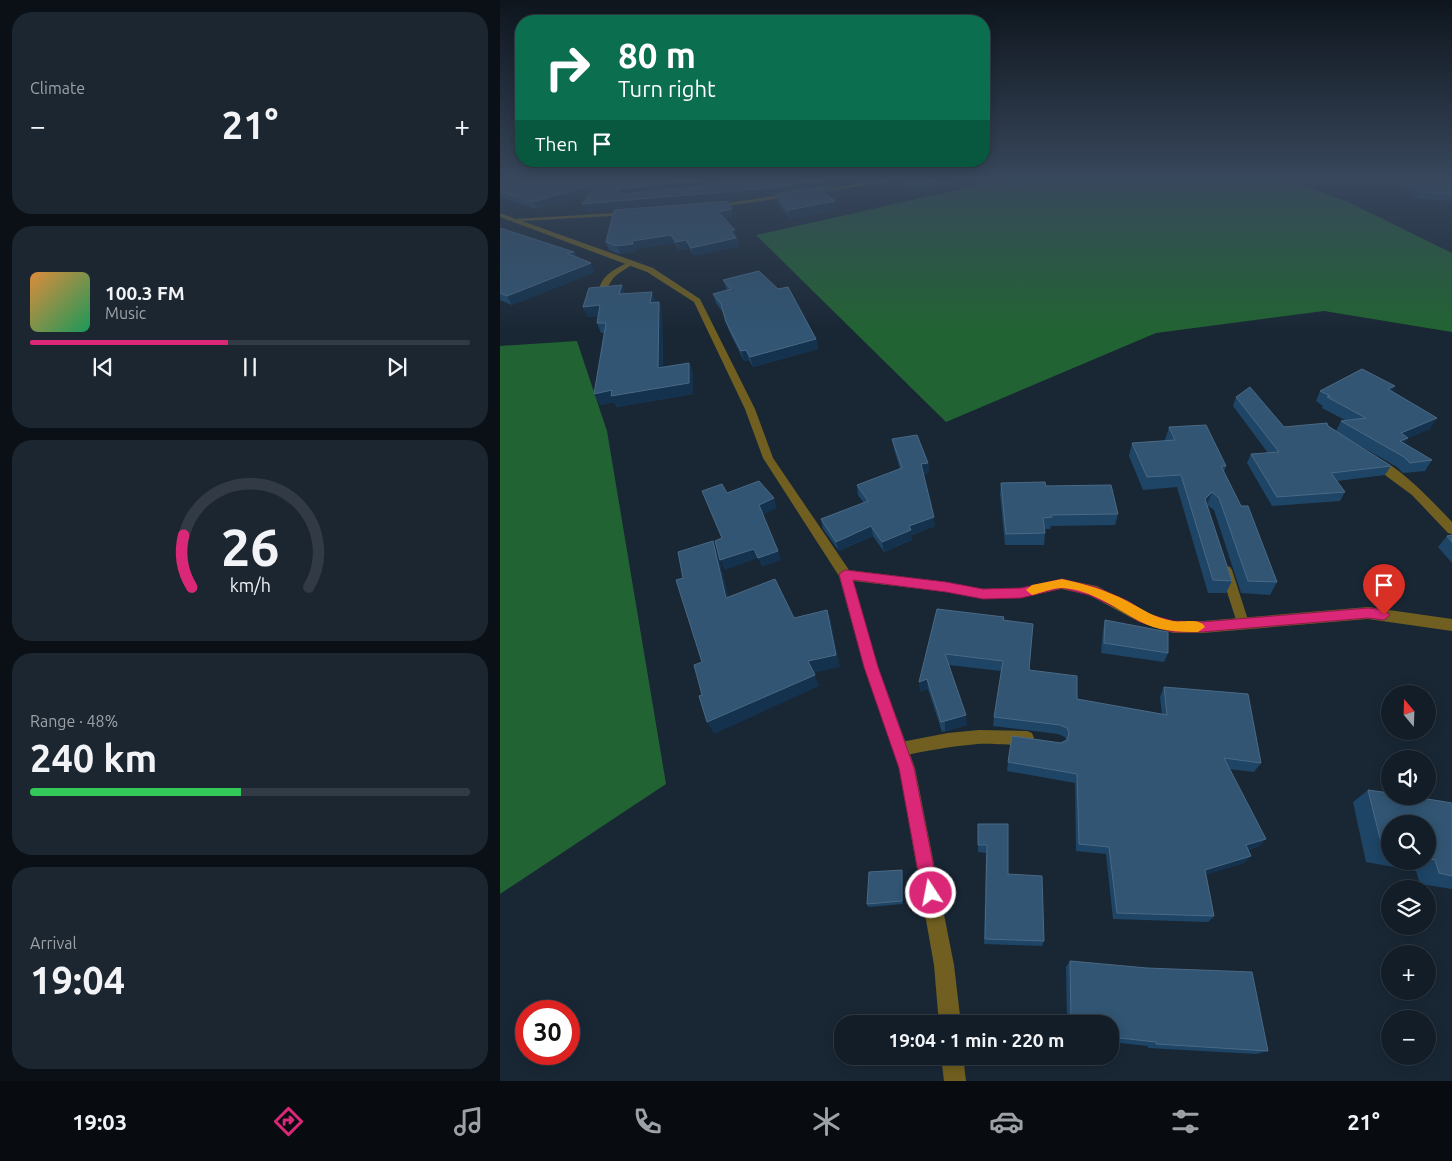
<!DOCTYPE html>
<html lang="en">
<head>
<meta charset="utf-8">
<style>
  :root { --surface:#131d28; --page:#1c2630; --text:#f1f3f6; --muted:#9da2a8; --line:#323b45; --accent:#db2777 }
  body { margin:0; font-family:Ubuntu,sans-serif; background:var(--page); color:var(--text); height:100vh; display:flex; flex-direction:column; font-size:19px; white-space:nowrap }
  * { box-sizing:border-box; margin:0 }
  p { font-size:16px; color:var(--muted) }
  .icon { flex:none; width:28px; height:28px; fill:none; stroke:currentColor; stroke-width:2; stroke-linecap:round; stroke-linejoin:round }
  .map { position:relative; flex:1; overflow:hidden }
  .panel { display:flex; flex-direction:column; gap:12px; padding:12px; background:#0a1016; width:500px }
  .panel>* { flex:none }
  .top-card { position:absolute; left:15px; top:15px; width:475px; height:152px; border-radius:20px; box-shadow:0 2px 12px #0003,0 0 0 1px var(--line); background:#0b6e4f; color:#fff; overflow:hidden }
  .needle { width:32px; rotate:341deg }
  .tools { position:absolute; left:881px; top:685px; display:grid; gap:10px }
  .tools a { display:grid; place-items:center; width:55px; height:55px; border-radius:50%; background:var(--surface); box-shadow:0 2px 12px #0003,0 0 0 1px var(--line); font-size:25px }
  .speed { position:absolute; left:15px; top:1000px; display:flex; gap:10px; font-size:25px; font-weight:700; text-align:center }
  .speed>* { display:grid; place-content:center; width:65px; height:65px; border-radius:50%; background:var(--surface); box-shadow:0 2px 12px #0003,0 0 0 1px var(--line); line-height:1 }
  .speed .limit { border:8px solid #d22; background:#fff; color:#111 }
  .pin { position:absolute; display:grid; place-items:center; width:42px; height:42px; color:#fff; margin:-51px -21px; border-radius:50% 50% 50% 0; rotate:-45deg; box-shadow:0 0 5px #0007 }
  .pin .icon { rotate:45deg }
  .me { position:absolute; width:55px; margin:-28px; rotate:349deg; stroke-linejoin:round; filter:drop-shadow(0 0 4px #0008) }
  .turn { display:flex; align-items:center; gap:18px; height:105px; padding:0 20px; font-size:22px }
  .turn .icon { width:65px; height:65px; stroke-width:2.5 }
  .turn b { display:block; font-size:35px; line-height:42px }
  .then { display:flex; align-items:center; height:48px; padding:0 20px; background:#0003; gap:10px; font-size:19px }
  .big { font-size:38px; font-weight:700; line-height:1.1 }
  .panel .tile { flex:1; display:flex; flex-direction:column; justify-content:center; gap:8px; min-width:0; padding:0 18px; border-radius:20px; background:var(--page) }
  .panel .dial { align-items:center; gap:0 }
  .dial svg { height:130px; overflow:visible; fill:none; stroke:var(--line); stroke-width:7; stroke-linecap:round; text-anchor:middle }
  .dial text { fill:var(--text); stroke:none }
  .song { display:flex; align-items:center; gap:15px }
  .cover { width:60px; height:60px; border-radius:8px; background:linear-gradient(135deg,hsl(30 70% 55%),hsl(150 70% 35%)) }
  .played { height:5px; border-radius:2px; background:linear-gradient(90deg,var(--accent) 45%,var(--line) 45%) }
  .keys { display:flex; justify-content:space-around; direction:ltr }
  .heat { display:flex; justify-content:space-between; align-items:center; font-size:28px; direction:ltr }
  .charge { height:8px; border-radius:4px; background:linear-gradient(90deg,#34c759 48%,var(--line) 0) }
  .trip { position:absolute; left:334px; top:1015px; width:285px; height:50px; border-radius:20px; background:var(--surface); box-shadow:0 2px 12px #0003,0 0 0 1px var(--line); font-weight:700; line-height:50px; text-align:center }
  .menu { display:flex; height:80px; justify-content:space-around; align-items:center; background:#080c10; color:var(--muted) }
  .menu .icon { width:35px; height:35px }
  .menu .current { color:var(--accent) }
  .menu b { font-size:22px; color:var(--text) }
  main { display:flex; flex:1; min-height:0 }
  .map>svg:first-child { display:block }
  .forest { fill:#226333 }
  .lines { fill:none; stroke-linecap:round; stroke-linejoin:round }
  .lane { fill:#705f20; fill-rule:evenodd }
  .street { fill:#705f20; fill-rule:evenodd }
  .wall { fill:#1e4566; fill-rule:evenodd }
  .shaded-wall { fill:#14324d }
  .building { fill:#315573; stroke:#4a6985 }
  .route { fill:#db2777; stroke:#8e194d }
  .slow { fill:#f59e0b }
</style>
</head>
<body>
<main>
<section class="panel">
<div class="tile"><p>Climate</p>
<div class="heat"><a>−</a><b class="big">21°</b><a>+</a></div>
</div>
<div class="tile">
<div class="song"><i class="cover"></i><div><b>100.3 FM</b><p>Music</p></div></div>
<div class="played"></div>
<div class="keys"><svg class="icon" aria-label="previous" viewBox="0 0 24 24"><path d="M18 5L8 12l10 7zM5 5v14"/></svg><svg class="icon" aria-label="pause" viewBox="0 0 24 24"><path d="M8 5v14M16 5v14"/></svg><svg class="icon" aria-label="next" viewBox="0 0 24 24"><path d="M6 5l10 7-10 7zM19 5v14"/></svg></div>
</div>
<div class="tile dial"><svg viewBox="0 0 100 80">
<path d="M14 69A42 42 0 1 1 86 69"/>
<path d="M14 69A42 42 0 0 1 9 37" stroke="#db2777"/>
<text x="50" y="56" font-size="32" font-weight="700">26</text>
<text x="50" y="72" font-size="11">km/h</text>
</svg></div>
<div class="tile"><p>Range · 48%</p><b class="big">240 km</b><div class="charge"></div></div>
<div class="tile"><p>Arrival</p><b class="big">19:04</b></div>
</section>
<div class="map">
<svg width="952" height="1081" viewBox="0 0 952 1081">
  <rect width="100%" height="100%" fill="#192735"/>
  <!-- forest -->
  <g class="forest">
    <polygon points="511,178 782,178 848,202 952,253 952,332 824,311 656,333 446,422 256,235"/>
    <polygon points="77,341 107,431 166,784 0,894 0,346"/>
  </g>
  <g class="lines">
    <!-- lane -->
    <g class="lane">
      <path d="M129,262l5,1c-17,13 -20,9 -29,31h-6c-1,-17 17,-26 30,-32z"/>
      <polygon points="726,566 730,567 732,570 749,623 747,627 743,628 739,627 737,623 720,570 722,567"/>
      <path d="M479,730l48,1 5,2 2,5 -2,5c-11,4 -40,0 -54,1 -26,2 -52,7 -77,12l-5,-2 -2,-5 2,-5 5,-2 47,-9z"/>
    </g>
    <!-- street -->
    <g class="street">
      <polygon points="388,178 404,178 315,194 312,192"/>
      <polygon points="293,193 295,196 211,208 208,206"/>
      <polygon points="131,212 129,215 22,221 153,268 200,299 255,409 273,458 349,570 446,582 483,589 521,588 561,579 597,586 648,614 673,621 703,621 868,607 952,619 952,631 868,619 703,633 673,633 639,622 589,595 561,589 521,598 483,599 446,592 353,581 378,667 415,768 454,965 461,1024 439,1024 434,965 399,768 364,667 339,576 263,458 245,409 194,302 147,272 0,217 0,213 16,219"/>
      <path d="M874,457c24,7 61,47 78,65v12l-4,-1 -36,-38 -42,-31 -2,-3z"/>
      <polygon points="441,1056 463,1056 466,1081 444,1081"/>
    </g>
  </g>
  <!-- wall -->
  <g class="wall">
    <polygon points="0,178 277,178 199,187 325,179 326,186 299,191 332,198 331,198 335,201 336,210 290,219 278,203 276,194 85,211 90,194 37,209 0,197"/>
    <polygon points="402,178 464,178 464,179 429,188 412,189 403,181"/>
    <polygon points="821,178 952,178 952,201 919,199 891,179 823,179"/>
    <polygon points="114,210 234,217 224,219 237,238 239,246 194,256 189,248 179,250 174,243 135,249 136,252 120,254 109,250 106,242"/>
    <polygon points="0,228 74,252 77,257 95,272 12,305 0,300"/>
    <polygon points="223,280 316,339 318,349 253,367 249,360 244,361 229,331 224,314 216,303 213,294 227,290"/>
    <polygon points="125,294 159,302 162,313 163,367 189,363 193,373 193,394 117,407 114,402 100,405 104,333 101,333 97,323 98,316 88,317 83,307"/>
    <polygon points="895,386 891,391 930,429 908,438 904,443 932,460 925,471 903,473 897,467 840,434 891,466 885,475 837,481 845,492 840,501 772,506 747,463 751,454 768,453 733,406 736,397 784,427 828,426 836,431 841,421 845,420 822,408 823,406 816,401 820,391"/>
    <polygon points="669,427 726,466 724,472 777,582 770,595 741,593 714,510 707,505 732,581 726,593 708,593 677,487 643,490 629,456 632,443 666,441 665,440"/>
    <polygon points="392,439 428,463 429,473 423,474 435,526 412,535 412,540 384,552 373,536 339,551 323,529 321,519 364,503 358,495 357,485 400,469 394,449"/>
    <polygon points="501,483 546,486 618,514 615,525 551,526 550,529 544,529 545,533 544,545 505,545 500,494"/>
    <polygon points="952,535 952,563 938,547 947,536"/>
    <polygon points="437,609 503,620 529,670 577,699 662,714 660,697 664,687 761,763 754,772 729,769 766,839 759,846 748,850 744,863 706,874 714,916 708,922 613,919 606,854 576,851 575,783 507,771 508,762 566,740 565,737 558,734 493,726 494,717 501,671 449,665 467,725 442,732 428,689 420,692"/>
    <polygon points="605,620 668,653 664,662 601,653 603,630"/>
    <path d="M868,790l84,13v86l-32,-5 -4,-13 -50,-9 -13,-60zM890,824h38v37h-38z"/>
    <polygon points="478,824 508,874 544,941 542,946 484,944 486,853 478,852"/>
    <polygon points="403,874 403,904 368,907 367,904"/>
    <polygon points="570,961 768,1051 756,1054 648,1048 648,1046 610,1042 610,1024 567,1024 566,967"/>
  </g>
  <!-- shaded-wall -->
  <g class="shaded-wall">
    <polygon points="0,178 24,178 0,187"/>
    <polygon points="213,178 277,178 122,196 118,192 119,189"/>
    <polygon points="439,178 464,178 464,179 429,188 429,181"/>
    <polygon points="325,179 326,186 272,195 85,211 82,204"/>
    <polygon points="98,183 101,190 37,209 33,202"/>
    <polygon points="331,189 332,198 324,200 322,191"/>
    <polygon points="335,201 336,210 290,219 288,210"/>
    <polygon points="232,209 234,217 220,219 218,212"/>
    <polygon points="235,230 237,238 233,239 231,231"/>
    <polygon points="171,235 174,243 135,249 136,252 120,254 117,246 132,241"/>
    <polygon points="236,238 239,246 194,256 191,248"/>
    <polygon points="186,240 189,248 179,250 176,242"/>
    <polygon points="74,252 78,261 67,253"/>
    <polygon points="91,263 95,272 12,305 7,296"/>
    <polygon points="122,285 126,295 119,294"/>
    <polygon points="152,292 156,302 150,303"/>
    <polygon points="159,302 162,313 163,378 158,368"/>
    <polygon points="100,305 104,316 88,317 83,307"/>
    <polygon points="316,339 318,349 253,367 250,357"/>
    <polygon points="246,350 249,360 244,361 241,351"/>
    <polygon points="189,363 193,373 193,394 117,407 114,402 100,405 94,394"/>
    <polygon points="895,386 889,396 888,389"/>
    <polygon points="937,418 930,429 908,438 901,448 893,451 899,442 901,433"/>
    <polygon points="428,463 429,473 422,474 421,464"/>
    <polygon points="712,492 707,505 705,499"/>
    <polygon points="274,498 277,508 262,515 259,505"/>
    <polygon points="434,517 435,526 412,535 412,540 384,552 382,542 409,526"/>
    <polygon points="371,526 373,536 339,551 336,542"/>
    <polygon points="213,541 218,554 232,610 226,598"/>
    <polygon points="254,549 278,551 281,560 262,567 258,558 225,570 220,560"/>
    <polygon points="327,610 331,622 340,667 313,673 308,661"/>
    <polygon points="315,675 319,686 214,734 207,722"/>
    <polygon points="427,679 428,689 420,692 419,682"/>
    <polygon points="466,715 467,725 445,731 445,722"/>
    <polygon points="766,839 759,846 739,852 746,845"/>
    <polygon points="751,856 744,863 699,877 705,870"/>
    <polygon points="402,870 403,874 403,904 402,901"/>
  </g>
  <!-- building -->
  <g class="building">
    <polygon points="18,178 213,178 119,189 118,192 122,194 289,178 324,178 325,179 271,188 82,204 98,183 33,202 0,191 0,185"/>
    <polygon points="408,178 439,178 429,181 411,182"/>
    <polygon points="903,178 952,178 952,194 922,192"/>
    <polygon points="329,186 331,189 322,191 335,201 288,210 276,194"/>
    <polygon points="227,201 232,209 218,212 235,230 231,231 236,238 191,248 186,240 176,242 171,235 132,241 133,244 117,246 106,242 114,210"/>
    <polygon points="0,228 74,252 67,253 91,263 7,296 0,293"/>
    <polygon points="259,271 278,289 288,287 316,339 250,357 246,350 241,351 226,322 221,304 213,294 231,289 223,280"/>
    <polygon points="122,285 119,294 152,292 150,303 159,302 158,368 189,363 189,383 111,396 112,390 94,394 106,323 97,323 100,305 83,307 89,288"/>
    <polygon points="862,369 895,386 888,389 937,418 901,433 908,438 900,441 932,460 910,463 904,457 841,421 866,418 827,397 830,396 820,391"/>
    <polygon points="750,387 784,427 827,423 828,426 891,466 831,473 845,492 777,497 751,454 779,452 736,397"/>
    <polygon points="706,425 726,466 721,466 741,506 748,506 777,582 748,581 719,498 712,492 705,499 732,581 713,580 681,475 647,477 632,443 675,440 669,427"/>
    <polygon points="417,435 428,463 421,464 434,517 409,526 411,530 382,542 371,526 336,542 321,519 368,501 357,485 402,468 392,439"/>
    <polygon points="259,481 274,498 259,505 278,551 258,558 254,549 220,560 215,541 222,538 202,491 222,484 227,493"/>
    <polygon points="545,482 546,486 611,485 618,514 551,515 552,517 543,518 545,533 506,534 501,483"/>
    <polygon points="952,535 952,542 947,536"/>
    <polygon points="213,541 226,598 275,579 294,618 327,610 336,655 308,661 315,675 207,722 199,696 202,695 194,665 202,662 176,580 183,578 178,552"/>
    <polygon points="437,609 504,617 503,620 533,624 529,670 577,676 577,699 667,715 664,687 748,694 761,763 724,758 766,839 746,845 751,856 705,870 714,916 617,913 609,847 579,844 577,774 508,762 512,736 561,743 567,740 569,733 567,728 560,725 494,717 503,661 445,654 466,715 441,722 427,679 419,682"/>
    <polygon points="605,620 668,632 668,653 604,643"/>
    <polygon points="868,790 890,793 890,796 909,796 952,803 952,876 939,873 935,860 928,858 928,824 890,824 890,852 883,850"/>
    <polygon points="478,824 508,824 508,874 542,876 544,941 485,939 487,845 478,845"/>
    <polygon points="402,870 402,901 367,904 369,872"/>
    <polygon points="570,961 647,968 752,972 768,1051 656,1044 656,1042 610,1037 610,1024 571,1024"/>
  </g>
  <!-- sky -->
  <linearGradient id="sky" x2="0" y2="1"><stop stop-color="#0e151d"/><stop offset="0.54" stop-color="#38475c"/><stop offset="1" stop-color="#38475c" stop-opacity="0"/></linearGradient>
  <rect width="952" height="330" fill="url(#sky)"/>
  <!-- route -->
  <polygon class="route" points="345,570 446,582 483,589 521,588 562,579 596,587 628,601 648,614 673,621 702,622 868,608 884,610 890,615 884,620 868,618 702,632 673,632 640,622 619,609 589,595 562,588 521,598 483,599 446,592 353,580 378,667 414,768 439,893 437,899 431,902 425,899 422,893 399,768 364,667 339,574"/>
  <!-- slow -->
  <path class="slow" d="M562,579c23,5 44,11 65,22 15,8 28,17 46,20 9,2 27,-4 32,6l-7,5c-20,0 -41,-1 -59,-11 -24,-13 -49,-32 -77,-33 -10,0 -21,5 -30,7l-6,-5 6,-5z"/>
</svg>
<div class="tools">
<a><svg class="needle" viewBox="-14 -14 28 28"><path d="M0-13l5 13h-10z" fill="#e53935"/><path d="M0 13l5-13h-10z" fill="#9da2a8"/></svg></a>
<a><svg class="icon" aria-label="sound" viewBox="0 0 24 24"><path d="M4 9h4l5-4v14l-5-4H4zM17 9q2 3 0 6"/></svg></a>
<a><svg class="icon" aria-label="search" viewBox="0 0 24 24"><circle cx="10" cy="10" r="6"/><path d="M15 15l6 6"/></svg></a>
<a><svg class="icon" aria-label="layers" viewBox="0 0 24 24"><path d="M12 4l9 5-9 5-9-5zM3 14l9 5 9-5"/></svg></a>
<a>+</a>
<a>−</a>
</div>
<div class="speed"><div class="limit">30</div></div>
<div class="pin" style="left:884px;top:615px;background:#d93025"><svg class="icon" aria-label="arrive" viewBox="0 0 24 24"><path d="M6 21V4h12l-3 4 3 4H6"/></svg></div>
<svg class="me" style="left:431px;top:893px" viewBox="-20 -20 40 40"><circle r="17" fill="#db2777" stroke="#fff" stroke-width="3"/><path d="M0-11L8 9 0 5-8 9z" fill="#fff"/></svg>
<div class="trip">19:04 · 1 min · 220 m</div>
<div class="top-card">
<div class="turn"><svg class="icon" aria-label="right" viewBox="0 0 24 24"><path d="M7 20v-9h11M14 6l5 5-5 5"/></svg><div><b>80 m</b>Turn right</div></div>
<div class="then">Then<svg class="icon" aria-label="arrive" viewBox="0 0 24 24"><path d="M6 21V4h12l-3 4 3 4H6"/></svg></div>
</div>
</div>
</main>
<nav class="menu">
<b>19:03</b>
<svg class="icon current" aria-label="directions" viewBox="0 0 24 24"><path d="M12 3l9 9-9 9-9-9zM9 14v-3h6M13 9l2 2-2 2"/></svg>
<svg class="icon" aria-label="music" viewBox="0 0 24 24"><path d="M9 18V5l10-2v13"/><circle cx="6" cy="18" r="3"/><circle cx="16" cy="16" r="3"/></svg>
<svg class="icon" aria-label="phone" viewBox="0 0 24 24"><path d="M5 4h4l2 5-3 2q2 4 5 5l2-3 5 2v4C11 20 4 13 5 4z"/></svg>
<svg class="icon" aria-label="climate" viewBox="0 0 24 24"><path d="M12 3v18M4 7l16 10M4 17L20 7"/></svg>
<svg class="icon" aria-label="car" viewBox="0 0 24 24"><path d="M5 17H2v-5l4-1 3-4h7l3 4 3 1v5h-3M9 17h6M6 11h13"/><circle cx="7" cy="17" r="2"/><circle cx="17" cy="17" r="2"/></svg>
<svg class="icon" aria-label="filters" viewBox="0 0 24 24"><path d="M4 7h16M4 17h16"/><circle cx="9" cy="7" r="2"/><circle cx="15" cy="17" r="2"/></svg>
<b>21°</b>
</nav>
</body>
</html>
